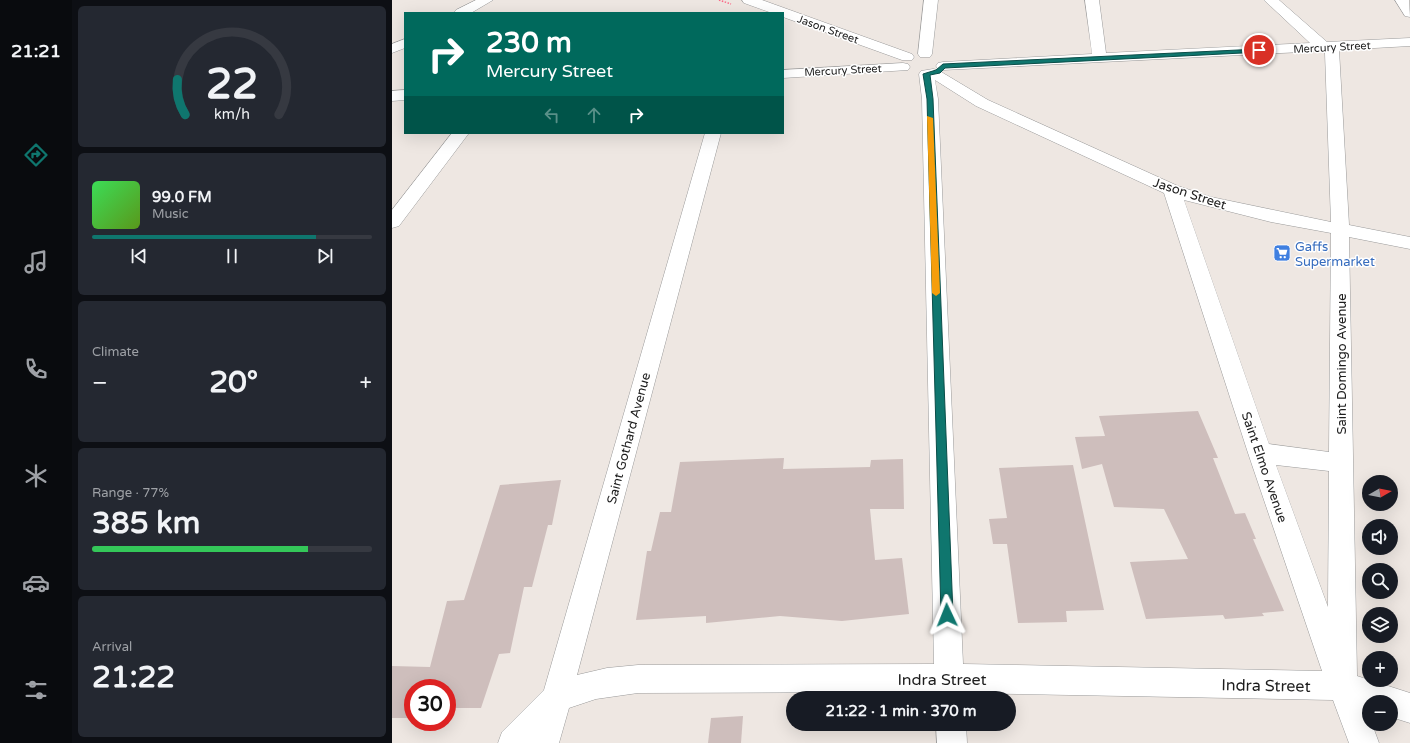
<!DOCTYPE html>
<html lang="en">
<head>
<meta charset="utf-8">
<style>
  :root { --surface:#171b24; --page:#242831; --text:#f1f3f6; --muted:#9ea1a6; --line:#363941; --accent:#0f766e }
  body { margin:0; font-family:"Varela Round",sans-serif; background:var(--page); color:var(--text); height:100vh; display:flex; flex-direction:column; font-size:15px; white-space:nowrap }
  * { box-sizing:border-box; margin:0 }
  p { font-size:13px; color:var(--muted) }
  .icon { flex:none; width:22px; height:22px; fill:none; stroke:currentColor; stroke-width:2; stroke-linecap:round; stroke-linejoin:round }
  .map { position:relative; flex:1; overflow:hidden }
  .side { display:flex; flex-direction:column; gap:6px; padding:6px; background:#0d0f14; width:320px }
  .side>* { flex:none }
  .hud { position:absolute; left:12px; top:12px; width:380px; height:122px; border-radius:0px; box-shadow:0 4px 16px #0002; background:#00695c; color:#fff; overflow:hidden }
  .needle { width:26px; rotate:81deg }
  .fabs { position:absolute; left:970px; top:475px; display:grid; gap:8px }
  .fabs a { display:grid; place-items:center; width:36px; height:36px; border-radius:50%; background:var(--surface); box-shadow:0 4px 16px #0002; font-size:20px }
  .speed { position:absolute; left:12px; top:679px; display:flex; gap:8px; font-size:20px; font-weight:700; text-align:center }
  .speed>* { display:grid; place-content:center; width:52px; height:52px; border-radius:50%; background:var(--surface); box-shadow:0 4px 16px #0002; line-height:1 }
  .speed .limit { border:6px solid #d22; background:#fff; color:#111 }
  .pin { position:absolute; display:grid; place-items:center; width:34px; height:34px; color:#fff; margin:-17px; border:2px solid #fff; border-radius:50%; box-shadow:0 1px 4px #0007 }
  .me { position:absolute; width:44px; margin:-22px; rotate:358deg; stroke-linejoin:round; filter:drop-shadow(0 0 3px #0008) }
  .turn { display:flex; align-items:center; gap:14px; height:84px; padding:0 16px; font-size:18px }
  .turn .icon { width:52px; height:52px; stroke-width:2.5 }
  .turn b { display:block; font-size:28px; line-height:34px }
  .lanes { display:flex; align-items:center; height:38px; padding:0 16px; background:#0003; justify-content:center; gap:20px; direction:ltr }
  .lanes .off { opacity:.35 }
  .big { font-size:30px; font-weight:700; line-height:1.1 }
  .side .card { flex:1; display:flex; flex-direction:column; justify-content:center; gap:6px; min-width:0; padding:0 14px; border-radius:6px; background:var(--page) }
  .side .dial { align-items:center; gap:0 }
  .dial svg { height:104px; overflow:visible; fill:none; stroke:var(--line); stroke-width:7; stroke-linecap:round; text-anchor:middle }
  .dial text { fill:var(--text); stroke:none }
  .song { display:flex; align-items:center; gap:12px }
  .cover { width:48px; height:48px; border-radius:6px; background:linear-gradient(135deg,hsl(130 70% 55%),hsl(90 70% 35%)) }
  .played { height:4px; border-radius:2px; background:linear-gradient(90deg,var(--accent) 80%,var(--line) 80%) }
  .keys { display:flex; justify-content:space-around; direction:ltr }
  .heat { display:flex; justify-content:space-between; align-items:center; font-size:22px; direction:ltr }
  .charge { height:6px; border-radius:3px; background:linear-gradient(90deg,#34c759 77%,var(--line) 0) }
  .trip { position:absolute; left:394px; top:691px; width:230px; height:40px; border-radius:20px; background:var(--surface); box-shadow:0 4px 16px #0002; font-weight:700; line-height:40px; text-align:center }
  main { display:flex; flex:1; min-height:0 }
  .tab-bar { display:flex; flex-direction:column; width:72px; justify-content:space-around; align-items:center; background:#090b0e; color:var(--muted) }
  .tab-bar .icon { width:28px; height:28px }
  .tab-bar .current { color:var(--accent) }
  .tab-bar b { font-size:18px; color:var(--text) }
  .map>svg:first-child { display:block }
  .building { fill:#cebebc }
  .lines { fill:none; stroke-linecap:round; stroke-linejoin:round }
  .minor-casing { stroke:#9a9a9a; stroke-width:1 }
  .path { stroke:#fc6584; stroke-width:1.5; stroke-dasharray:1.5 1.5; stroke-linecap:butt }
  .minor { fill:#fff; fill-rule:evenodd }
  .route { fill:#0f766e; stroke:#0a4d48 }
  .slow { fill:#f59e0b }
  .labels { text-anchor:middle; stroke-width:3; stroke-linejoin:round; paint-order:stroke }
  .far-street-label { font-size:11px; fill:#1d1d1d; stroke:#fff }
  .street-label { font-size:13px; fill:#1d1d1d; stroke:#fff }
  .shop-label { font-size:13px; fill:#366cbe; stroke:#fff; text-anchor:start }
  .near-street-label { font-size:16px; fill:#1d1d1d; stroke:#fff }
</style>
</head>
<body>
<main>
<nav class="tab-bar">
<b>21:21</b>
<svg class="icon current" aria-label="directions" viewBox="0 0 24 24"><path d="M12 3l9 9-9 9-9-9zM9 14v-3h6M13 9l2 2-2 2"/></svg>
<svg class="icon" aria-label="music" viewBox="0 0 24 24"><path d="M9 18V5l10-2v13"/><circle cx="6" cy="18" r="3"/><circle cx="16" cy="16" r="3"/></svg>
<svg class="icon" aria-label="phone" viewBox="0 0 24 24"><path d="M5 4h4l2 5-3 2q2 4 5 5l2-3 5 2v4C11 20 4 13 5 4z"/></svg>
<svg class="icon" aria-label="climate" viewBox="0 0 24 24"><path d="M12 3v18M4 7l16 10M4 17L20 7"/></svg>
<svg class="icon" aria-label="car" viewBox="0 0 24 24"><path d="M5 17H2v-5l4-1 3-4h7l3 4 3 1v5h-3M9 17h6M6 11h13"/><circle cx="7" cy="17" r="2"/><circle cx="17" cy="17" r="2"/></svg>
<svg class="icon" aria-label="filters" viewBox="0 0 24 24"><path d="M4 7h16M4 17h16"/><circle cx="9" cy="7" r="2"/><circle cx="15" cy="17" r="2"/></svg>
</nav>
<section class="side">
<div class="card dial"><svg viewBox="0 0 100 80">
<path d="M14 69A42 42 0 1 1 86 69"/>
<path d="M14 69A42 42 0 0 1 8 42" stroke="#0f766e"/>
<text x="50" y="56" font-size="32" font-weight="700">22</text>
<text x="50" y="72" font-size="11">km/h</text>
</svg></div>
<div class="card">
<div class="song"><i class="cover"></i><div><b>99.0 FM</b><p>Music</p></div></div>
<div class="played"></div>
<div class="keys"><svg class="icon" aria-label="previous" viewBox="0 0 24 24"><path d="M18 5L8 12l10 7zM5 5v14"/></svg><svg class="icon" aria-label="pause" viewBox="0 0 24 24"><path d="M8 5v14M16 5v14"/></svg><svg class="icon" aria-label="next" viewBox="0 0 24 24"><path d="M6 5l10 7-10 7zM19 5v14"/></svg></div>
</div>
<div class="card"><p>Climate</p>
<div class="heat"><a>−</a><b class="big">20°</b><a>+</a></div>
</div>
<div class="card"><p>Range · 77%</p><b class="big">385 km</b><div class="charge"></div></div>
<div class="card"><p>Arrival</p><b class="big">21:22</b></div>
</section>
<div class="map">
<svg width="1018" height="743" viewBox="0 0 1018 743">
  <rect width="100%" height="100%" fill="#eee7e2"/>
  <!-- building -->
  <g class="building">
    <polygon points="806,411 826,458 821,458 843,514 853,513 864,539 861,539 892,611 870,613 872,616 833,619 831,615 754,619 738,562 796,559 772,509 722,507 710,464 690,469 683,437 713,436 707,416"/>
    <polygon points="392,458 391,469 478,467 479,460 511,459 512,509 478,509 483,560 510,558 517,614 450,621 388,616 314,623 314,616 244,620 255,551 259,551 268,512 279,512 288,462"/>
    <polygon points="681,465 712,610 674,611 675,622 626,623 615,544 601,544 597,519 615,518 607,468"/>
    <polygon points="169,480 160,525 156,525 140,587 132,587 118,653 107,654 89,708 55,708 55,688 21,688 21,718 0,718 0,666 38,667 55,601 72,600 108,485"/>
    <polygon points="351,716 349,743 316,743 319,718"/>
  </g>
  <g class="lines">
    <!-- minor casing -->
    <g class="minor-casing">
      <g id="minor">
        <polygon points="84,0 101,0 79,13 62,13 64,10"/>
        <polygon points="350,0 370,0 520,54 522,57 520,60 510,60 391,17 391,13 380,13 352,3"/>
        <polygon points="532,0 546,0 540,54 538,57 528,57 526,54"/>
        <path d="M693,0h14l7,53 204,-10 -46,-43h15l48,42 83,-4v8l-71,4 10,175 61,12v12l-61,-12 8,439 53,17v30l-19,-6v-15h-22v8l-3,-1 3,8v7h3l7,19h-30l-16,-43 -368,-7v5h-30v-6l-297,1 -42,6 -27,9 -10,35h-61l4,-11 42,-42 161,-557h16l-144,542 30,-7 31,-3 296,-1 -12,-565 -3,-25 2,-3 12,-2 5,1 50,30 190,86 33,11 120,25 -6,-169 -3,-2 -379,19 -5,-1 -2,-3 2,-3 5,-1 149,-8zM543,80l41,26 188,87 84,260 74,218 -359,-7 -25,-565zM792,200l87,22 60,11 -2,219 -60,-8zM884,465l53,6 -1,136z"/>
        <polygon points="1003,0 1017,0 1018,17 1013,16"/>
        <polygon points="13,39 13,48 0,53 0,44"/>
        <polygon points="511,63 516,64 518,67 516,70 391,78 391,70"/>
        <polygon points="13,90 13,100 0,101 0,91"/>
        <polygon points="60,133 77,133 7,226 0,228 0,210"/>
        <polygon points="544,724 574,724 575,743 545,743"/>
      </g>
    </g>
    <!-- path -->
    <polyline class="path" points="327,0 339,4"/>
    <!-- minor -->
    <use href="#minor" class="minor"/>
  </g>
  <!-- route -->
  <polygon class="route" points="867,49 870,50 870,52 553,68 548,73 538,75 541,99 561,615 559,619 555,620 551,619 549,615 535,99 531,74 544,70 551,64"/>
  <!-- slow -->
  <polygon class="slow" points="535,116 541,118 548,293 544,296 540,293"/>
  <!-- icons -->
  <defs>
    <g id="supermarket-square" transform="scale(0.9)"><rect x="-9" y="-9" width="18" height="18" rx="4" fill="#3f7fe0" stroke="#fff"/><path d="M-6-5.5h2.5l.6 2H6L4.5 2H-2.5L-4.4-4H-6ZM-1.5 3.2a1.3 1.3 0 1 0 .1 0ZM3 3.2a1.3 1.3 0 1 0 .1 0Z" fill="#fff"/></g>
  </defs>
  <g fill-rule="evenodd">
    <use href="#supermarket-square" x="890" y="253"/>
  </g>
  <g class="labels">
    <!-- far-street labels -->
    <g class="far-street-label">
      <text transform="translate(436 29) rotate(20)" y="4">Jason Street</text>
      <text transform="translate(940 47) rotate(-3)" y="4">Mercury Street</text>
      <text transform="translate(451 70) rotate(-3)" y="4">Mercury Street</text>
    </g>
    <!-- street labels -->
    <g class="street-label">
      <text transform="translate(798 193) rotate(18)" y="5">Jason Street</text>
      <text transform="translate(949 364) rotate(-90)" y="5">Saint Domingo Avenue</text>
      <text transform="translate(236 438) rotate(-75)" y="5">Saint Gothard Avenue</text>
      <text transform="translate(873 467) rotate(71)" y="5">Saint Elmo Avenue</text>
    </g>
    <!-- shop labels -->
    <g class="shop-label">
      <text x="903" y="251">Gaffs<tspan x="903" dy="15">Supermarket</tspan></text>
    </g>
    <!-- near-street labels -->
    <g class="near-street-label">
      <text x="550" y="685">Indra Street</text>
      <text transform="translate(874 685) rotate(1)" y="6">Indra Street</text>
    </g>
  </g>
</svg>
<div class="fabs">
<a><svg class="needle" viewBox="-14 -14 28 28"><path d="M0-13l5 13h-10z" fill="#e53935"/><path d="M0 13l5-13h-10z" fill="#9ea1a6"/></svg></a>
<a><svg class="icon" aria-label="sound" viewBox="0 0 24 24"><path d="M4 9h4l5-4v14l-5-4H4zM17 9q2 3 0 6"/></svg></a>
<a><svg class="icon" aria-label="search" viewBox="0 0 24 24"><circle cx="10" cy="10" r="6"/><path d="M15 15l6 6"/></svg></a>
<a><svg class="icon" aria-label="layers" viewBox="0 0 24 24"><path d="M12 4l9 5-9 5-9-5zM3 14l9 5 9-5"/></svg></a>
<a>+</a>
<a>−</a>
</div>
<div class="speed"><div class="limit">30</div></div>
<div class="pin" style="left:867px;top:50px;background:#d93025"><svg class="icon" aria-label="arrive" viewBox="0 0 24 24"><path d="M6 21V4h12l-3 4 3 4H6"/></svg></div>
<svg class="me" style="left:555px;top:615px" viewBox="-20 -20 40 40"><path d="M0-17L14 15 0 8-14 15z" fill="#0f766e" stroke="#fff" stroke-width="4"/></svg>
<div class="trip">21:22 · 1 min · 370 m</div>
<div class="hud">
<div class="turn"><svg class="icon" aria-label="right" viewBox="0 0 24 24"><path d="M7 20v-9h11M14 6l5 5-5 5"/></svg><div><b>230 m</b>Mercury Street</div></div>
<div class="lanes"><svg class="icon off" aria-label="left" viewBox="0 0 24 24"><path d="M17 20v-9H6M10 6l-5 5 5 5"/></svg><svg class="icon off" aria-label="ahead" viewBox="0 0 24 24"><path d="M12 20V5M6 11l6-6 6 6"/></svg><svg class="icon" aria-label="right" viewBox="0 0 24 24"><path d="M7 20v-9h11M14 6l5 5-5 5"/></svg></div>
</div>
</div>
</main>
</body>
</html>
